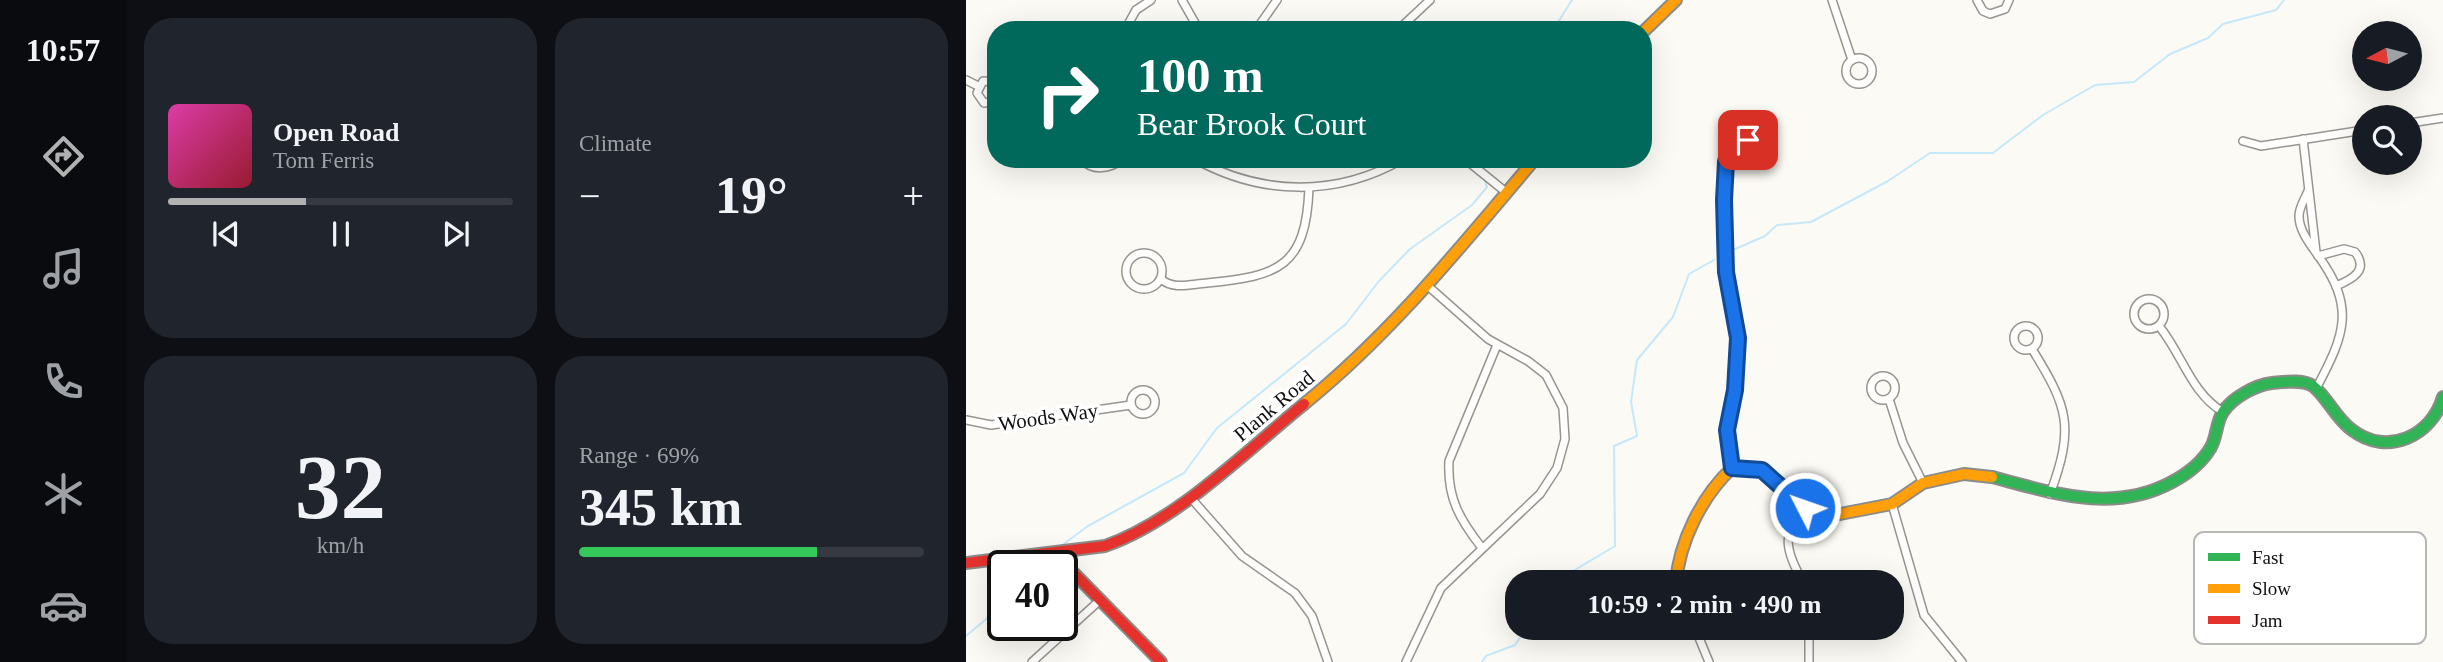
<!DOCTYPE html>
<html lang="en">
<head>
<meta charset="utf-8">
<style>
  :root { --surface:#171b24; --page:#20242c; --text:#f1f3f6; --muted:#9ea1a6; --line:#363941; --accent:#b1b1b2 }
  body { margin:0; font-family:Georgia,serif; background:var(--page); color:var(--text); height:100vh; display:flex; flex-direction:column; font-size:26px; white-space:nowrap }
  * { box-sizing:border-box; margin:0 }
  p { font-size:23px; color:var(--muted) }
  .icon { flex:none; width:38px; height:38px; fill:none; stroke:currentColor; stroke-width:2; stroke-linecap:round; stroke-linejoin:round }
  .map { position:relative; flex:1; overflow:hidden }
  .details { display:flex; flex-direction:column; gap:18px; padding:18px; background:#0d0f14; width:840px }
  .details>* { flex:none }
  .top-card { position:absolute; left:21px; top:21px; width:665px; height:147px; border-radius:28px; box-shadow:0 7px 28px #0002; background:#00695c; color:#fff; overflow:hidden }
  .needle { width:46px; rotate:263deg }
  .fabs { position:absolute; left:1386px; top:21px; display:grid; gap:14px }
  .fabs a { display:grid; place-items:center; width:70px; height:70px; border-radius:50%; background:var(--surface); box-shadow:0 7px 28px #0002; font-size:35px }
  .speed { position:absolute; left:21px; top:550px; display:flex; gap:14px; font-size:35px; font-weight:700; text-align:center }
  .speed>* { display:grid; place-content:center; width:91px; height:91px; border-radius:50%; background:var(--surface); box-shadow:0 7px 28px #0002; line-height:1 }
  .speed .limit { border:4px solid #111; border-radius:10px; background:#fff; color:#111 }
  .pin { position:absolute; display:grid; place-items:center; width:60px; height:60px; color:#fff; margin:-30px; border-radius:14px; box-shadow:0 4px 10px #0006 }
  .me { position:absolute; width:77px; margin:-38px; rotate:311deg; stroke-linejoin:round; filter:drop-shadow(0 0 5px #0008) }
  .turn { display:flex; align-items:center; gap:24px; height:147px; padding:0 35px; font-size:32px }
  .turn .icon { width:91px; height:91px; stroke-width:2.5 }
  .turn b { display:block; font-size:49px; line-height:60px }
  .big { font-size:52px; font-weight:700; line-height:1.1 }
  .details .tile { flex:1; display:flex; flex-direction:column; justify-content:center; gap:10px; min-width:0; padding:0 24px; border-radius:28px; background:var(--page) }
  .details .dial { align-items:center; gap:0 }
  .dial b { font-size:91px; line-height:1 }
  .song { display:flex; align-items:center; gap:21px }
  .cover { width:84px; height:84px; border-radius:10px; background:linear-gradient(135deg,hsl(320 70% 55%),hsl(350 70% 35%)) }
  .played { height:7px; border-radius:4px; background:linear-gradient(90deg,var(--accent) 40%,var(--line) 40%) }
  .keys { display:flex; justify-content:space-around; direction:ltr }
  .heat { display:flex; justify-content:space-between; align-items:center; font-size:38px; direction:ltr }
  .charge { height:10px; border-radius:5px; background:linear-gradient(90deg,#34c759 69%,var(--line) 0) }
  .details .tiles { flex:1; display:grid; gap:18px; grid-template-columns:repeat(2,1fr) }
  .trip { position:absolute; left:539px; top:570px; width:399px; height:70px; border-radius:28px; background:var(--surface); box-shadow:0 7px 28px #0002; font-weight:700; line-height:70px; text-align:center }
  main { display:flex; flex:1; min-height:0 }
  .menu { display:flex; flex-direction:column; width:126px; justify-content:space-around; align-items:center; background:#090b0e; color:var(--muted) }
  .menu .icon { width:49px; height:49px }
  .menu .current { color:var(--accent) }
  .menu b { font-size:32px; color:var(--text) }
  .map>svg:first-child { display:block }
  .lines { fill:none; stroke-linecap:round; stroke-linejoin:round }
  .stream { stroke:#c5e8fa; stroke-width:2 }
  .street-casing { stroke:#969592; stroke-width:10 }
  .fast-casing { stroke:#8c8b89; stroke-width:14 }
  .slow-casing { stroke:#8c8b89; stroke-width:14 }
  .jam-casing { stroke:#8c8b89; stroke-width:14 }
  .street { stroke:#fffefd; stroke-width:7 }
  .fast { stroke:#30b455; stroke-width:10 }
  .slow { stroke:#ff9f0a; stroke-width:10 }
  .jam { stroke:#e5322d; stroke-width:10 }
  .route-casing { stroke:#114b97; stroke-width:18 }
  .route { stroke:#1a73e8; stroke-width:12 }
  .labels { text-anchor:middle; stroke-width:7; stroke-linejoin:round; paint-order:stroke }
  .street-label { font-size:21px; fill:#0f0f0f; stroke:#fff }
  .key { fill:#fff; stroke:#b7b7b7; stroke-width:2 }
  .key-label { font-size:19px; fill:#0f0f0f }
</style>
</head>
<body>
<main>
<nav class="menu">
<b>10:57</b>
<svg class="icon current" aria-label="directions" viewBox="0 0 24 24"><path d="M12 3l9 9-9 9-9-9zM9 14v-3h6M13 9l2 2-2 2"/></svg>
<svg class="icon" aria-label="music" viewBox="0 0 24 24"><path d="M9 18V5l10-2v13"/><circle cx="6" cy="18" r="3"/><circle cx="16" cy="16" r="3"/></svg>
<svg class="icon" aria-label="phone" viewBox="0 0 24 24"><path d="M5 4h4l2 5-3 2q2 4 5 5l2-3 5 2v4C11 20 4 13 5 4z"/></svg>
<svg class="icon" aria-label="climate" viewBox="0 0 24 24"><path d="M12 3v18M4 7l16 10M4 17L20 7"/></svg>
<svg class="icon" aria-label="car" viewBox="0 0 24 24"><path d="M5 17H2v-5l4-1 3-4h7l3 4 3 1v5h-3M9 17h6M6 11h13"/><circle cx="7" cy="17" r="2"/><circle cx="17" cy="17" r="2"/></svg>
</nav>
<section class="details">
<div class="tiles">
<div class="tile">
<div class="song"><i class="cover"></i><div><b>Open Road</b><p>Tom Ferris</p></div></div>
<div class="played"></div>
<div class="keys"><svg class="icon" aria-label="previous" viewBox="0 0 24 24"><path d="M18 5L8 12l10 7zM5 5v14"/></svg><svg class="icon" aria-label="pause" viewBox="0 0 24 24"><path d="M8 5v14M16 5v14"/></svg><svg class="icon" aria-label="next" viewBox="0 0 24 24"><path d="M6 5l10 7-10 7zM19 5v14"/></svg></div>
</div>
<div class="tile"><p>Climate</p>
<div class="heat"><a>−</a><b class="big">19°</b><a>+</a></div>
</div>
<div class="tile dial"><b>32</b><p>km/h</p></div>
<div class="tile"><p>Range · 69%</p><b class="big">345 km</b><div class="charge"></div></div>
</div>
</section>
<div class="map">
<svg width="1477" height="662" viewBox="0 0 1477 662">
  <rect width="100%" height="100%" fill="#fcfaf4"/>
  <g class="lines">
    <!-- stream -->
    <g class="stream">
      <polyline points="587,30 606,0"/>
      <polyline points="769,249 799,236 811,225 845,222 922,181 964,153 1027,153 1077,115 1129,85 1168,82 1204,54 1242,38 1257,24 1310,10 1318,0"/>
      <polyline points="95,546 122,526 218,473 251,428 380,324 413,281 444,249 506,205 521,187 519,181"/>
      <polyline points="76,565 77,563"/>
      <polyline points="587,583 649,546 648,446 671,436 665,402 671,360 707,317 723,274 748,260"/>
      <polyline points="0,636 37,605"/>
      <polyline points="516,662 520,656 549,645 561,628"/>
    </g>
    <!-- street casing -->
    <g class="street-casing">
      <g id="street">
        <polyline points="216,0 233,30"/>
        <polyline points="866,0 886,60"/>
        <polyline points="1011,0 1017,11 1024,14 1039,9 1043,0"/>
        <polyline points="159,30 170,10 185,0"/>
        <polyline points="290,30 311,0"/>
        <polyline points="432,30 464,0"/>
        <circle cx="893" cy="71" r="13"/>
        <polyline points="0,80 12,86"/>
        <polyline points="30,82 17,81 11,93 18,103 30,101"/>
        <polyline points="1444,123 1477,118"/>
        <circle cx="770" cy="137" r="12"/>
        <polyline points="1337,139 1350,252"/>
        <polyline points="1277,141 1295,146 1398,130"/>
        <polyline points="764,147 759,167 758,200 760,272 772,338 769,390 761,430 766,468"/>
        <path d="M115,159c12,13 29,10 42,0"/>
        <path d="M229,159c67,37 142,38 208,0"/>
        <polyline points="499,159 541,193"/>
        <path d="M1342,191c-3,8 -9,16 -9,25 0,14 10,27 18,38 39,53 28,80 0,133"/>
        <circle cx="178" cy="271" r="18"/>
        <path d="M1352,256l26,-7 11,3c14,18 -2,27 -19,34"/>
        <path d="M195,279c12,11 30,5 46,4 72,-7 99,-16 102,-95"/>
        <circle cx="1183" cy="314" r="15"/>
        <circle cx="1060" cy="338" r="12"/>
        <path d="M1193,326c23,28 32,67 64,86"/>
        <path d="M1066,349c36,58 43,78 18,145"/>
        <circle cx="917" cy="388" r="12"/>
        <circle cx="177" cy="402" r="12"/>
        <polyline points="923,399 937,443 957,483"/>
        <polyline points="0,420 25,425 165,405"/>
        <polyline points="224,497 276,556 329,593 346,616 362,662"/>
        <polyline points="926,504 958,615 996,662"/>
        <path d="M834,505c-18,35 -14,44 3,78"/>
        <path d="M516,548c-22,-28 -35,-50 -33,-87l48,-116"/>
        <polyline points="729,628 743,662"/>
        <polyline points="843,628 843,662"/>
        <polyline points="66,662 133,601"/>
        <polyline points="440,662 475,588 574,494 591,468 599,439 597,408 580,375 562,361 522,339 462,286"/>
      </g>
    </g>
    <!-- fast casing -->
    <g class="fast-casing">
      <path id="fast" d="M1026,477c61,16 121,37 180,5 15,-8 30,-19 39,-35 6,-10 5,-25 12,-35 9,-14 32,-27 49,-29 12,-1 31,-4 41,3 15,12 23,33 39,44 35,27 80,6 91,-33"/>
    </g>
    <!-- slow casing -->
    <g class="slow-casing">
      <g id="slow">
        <polyline points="677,32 710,0"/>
        <path d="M338,404c88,-71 158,-159 231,-245"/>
        <path d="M710,583c3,-41 26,-87 56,-115l30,2 38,35 40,9 52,-10 31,-21 41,-9 28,3"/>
      </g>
    </g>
    <!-- jam casing -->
    <g class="jam-casing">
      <g id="jam">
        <polyline points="89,554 195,662"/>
        <path d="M0,563l139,-17c72,-25 140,-94 199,-142"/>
      </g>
    </g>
    <!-- street -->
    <use href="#street" class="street"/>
    <!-- fast -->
    <use href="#fast" class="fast"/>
    <!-- slow -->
    <use href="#slow" class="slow"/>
    <!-- jam -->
    <use href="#jam" class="jam"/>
  </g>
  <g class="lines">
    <!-- route casing -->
    <g class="route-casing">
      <polyline id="route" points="782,140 775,148 764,147 760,162 758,200 760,272 772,338 769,390 761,430 766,468 796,470 839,508"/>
    </g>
    <!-- route -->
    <use href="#route" class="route"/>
  </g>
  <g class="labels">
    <!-- street labels -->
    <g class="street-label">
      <text transform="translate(308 406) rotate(-40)" y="7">Plank Road</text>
      <text transform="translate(82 417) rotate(-8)" y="7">Woods Way</text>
    </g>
  </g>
  <!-- legend -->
  <rect x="1228" y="532" width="232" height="112" rx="10" class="key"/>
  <rect x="1242" y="553" width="32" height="8" fill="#30b455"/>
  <rect x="1242" y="584" width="32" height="9" fill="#ff9f0a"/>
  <rect x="1242" y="616" width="32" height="8" fill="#e5322d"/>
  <g class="key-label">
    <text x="1286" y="564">Fast</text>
    <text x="1286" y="595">Slow</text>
    <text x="1286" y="627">Jam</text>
  </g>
</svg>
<div class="fabs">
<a><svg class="needle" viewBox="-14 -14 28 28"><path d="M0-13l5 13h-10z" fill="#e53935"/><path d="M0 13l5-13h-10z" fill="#9ea1a6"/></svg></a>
<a><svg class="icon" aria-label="search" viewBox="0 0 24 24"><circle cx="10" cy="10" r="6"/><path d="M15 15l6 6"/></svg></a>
</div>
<div class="speed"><div class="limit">40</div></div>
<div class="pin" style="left:782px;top:140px;background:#d93025"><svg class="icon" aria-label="arrive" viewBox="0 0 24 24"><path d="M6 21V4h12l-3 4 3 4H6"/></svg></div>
<svg class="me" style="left:839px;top:508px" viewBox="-20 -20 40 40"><circle r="17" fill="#1a73e8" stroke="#fff" stroke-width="3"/><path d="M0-11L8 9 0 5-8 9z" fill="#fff"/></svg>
<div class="trip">10:59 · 2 min · 490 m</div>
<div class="top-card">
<div class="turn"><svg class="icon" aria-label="right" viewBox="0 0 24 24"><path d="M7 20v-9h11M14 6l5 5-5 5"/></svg><div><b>100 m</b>Bear Brook Court</div></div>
</div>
</div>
</main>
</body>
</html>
